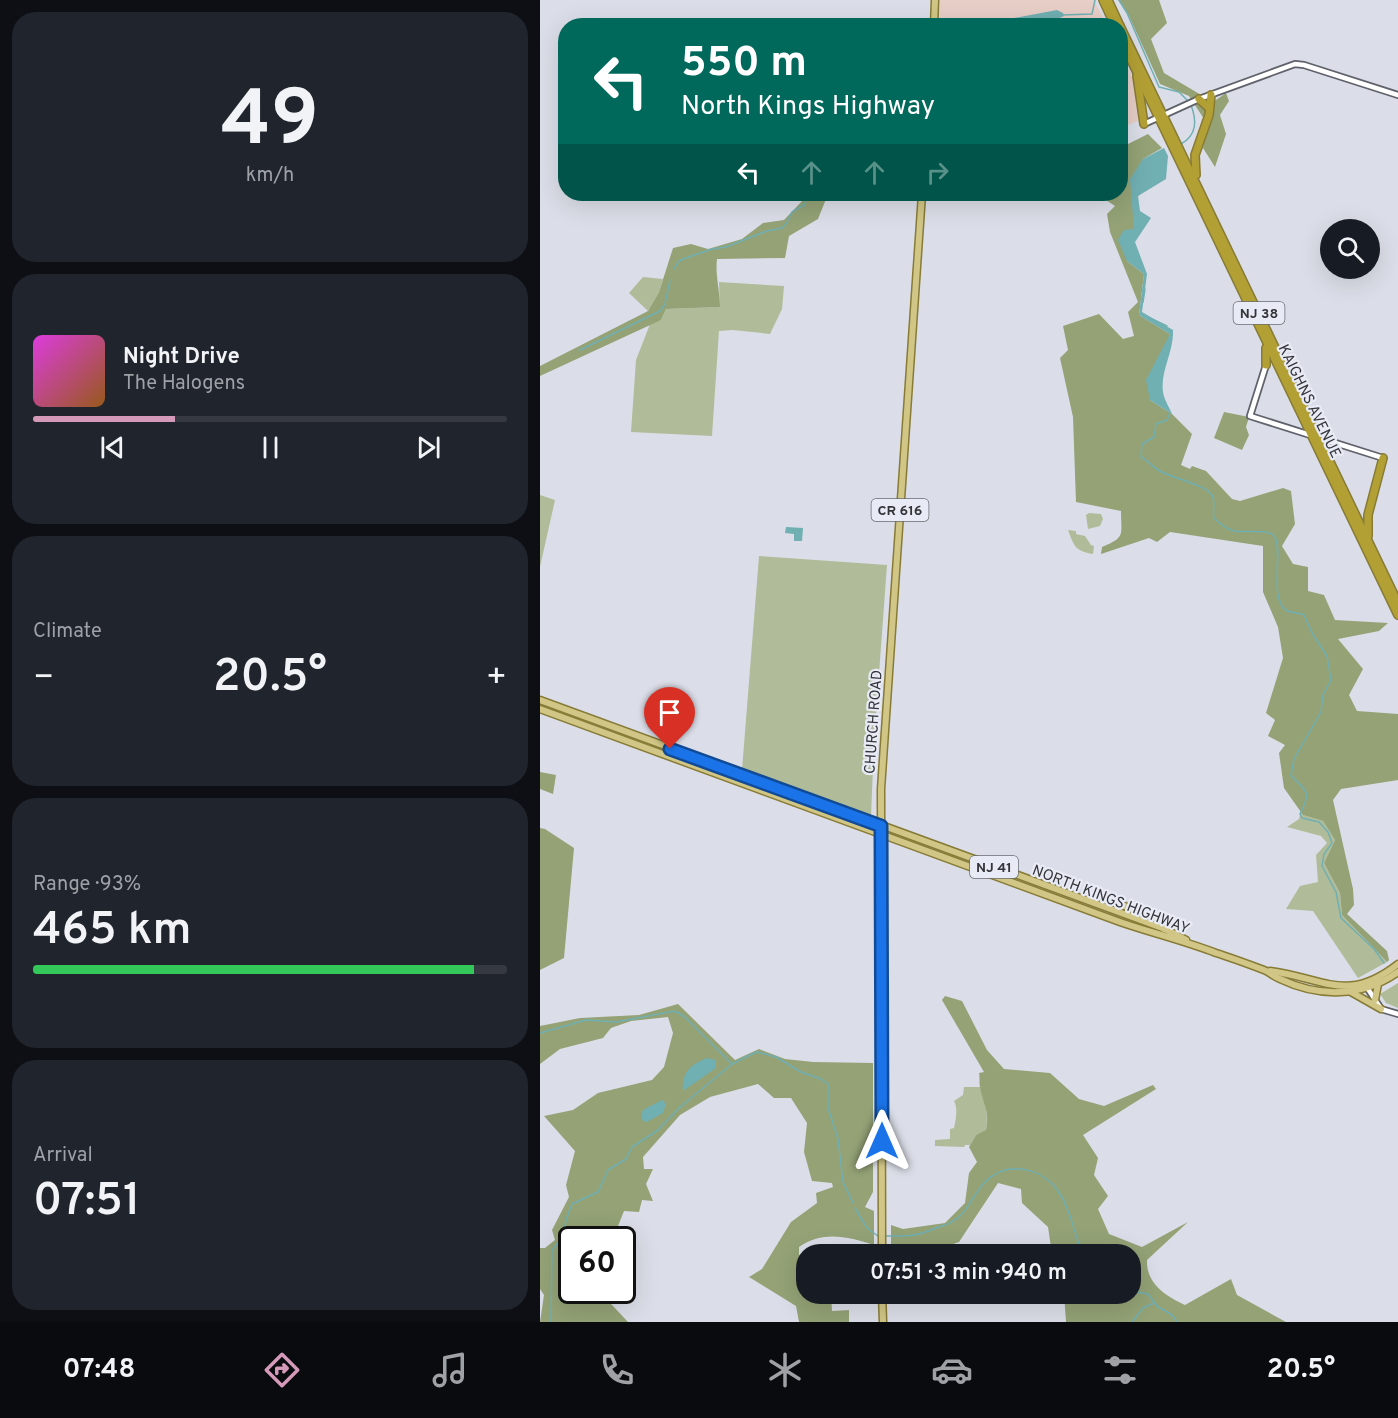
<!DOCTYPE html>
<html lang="en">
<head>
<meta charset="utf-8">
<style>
  :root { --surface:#171b24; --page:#20242c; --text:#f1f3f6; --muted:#9ea1a6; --line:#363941; --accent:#d599b9 }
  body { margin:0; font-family:Overpass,sans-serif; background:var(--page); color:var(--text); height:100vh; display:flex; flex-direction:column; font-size:22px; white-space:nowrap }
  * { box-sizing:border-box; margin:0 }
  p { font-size:20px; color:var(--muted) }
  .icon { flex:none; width:33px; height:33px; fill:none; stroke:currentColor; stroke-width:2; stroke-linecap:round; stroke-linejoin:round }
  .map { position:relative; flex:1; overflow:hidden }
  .drawer { display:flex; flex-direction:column; gap:12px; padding:12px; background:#0d0f14; width:540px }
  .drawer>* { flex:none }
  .hud { position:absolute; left:18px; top:18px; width:570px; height:183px; border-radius:24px; box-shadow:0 6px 24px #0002; background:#00695c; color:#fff; overflow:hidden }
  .buttons { position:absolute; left:780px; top:219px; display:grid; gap:12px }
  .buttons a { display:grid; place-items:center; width:60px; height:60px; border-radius:50%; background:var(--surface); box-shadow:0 6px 24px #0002; font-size:30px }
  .speed { position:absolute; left:18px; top:1226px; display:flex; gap:12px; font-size:30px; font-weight:700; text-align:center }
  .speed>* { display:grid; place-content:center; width:78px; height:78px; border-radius:50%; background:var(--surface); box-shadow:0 6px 24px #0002; line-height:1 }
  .speed .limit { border:3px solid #111; border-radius:9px; background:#fff; color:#111 }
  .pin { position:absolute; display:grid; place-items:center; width:51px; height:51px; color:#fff; margin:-62px -26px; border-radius:50% 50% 50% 0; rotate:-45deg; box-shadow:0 0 6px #0007 }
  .pin .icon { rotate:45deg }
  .me { position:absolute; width:66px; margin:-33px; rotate:0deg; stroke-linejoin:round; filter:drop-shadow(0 0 4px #0008) }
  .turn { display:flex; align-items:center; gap:21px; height:126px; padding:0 24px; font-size:27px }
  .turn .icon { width:78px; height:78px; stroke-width:2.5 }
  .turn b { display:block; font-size:42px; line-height:51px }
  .lanes { display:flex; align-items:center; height:57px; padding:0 24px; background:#0003; justify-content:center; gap:30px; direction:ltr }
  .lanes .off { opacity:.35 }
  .big { font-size:45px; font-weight:600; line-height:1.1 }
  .drawer .tile { flex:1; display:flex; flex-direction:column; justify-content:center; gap:9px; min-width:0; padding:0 21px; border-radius:24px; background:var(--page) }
  .drawer .dial { align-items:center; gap:0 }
  .dial b { font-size:78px; line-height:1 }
  .song { display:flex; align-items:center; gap:18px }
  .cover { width:72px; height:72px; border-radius:9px; background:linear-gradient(135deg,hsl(300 70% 55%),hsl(30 70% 35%)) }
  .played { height:6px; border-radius:3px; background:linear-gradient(90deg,var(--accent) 30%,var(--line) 30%) }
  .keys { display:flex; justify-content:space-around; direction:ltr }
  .heat { display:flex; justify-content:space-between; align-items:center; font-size:33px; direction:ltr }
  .charge { height:9px; border-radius:4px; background:linear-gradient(90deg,#34c759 93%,var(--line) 0) }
  .trip { position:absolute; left:256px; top:1244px; width:345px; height:60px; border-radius:24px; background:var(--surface); box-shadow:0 6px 24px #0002; font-weight:600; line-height:60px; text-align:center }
  .menu { display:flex; height:96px; justify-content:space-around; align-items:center; background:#090b0e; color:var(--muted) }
  .menu .icon { width:42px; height:42px }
  .menu .current { color:var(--accent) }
  .menu b { font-size:27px; color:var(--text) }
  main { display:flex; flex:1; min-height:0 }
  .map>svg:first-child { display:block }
  .commercial { fill:#e7cec7 }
  .green { fill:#b0bc99 }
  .forest { fill:#94a276 }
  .water { fill:#70afb2 }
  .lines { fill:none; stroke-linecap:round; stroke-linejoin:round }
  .stream { stroke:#70afb2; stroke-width:1.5 }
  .minor-casing { stroke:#60626b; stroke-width:8 }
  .major-casing { stroke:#877b36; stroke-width:9 }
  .highway-casing { stroke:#877b36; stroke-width:10 }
  .minor { stroke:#fff; stroke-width:4.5 }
  .major { stroke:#d1c686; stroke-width:6 }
  .highway { stroke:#b3a035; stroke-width:7 }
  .route-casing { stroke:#114b97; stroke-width:15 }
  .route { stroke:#1a73e8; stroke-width:10 }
  .labels { text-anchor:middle; stroke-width:4.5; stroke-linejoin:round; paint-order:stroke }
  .shield { fill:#e8ebf5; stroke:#6a6c71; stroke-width:1.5 }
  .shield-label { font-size:14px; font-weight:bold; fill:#343539 }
  .street-label { font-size:15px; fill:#343539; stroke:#e8ebf5 }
</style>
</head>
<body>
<main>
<section class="drawer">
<div class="tile dial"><b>49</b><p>km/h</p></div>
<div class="tile">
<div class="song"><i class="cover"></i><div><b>Night Drive</b><p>The Halogens</p></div></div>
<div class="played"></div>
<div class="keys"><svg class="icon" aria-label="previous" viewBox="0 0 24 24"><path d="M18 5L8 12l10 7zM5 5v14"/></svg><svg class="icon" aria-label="pause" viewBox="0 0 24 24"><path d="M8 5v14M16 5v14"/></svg><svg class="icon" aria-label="next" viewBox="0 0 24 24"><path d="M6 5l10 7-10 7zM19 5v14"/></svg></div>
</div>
<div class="tile"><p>Climate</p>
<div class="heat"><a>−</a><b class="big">20.5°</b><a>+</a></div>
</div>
<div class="tile"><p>Range · 93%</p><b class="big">465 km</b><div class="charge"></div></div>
<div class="tile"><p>Arrival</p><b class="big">07:51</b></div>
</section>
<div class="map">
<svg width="858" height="1322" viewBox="0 0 858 1322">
  <rect width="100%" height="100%" fill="#dbdee8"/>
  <!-- commercial -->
  <g class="commercial">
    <polygon points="400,0 554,0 567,25 399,26"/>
    <polygon points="581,53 593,79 598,121 588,125 581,122"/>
  </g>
  <!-- green -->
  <g class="green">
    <polygon points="103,277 123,279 119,292 108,311 89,293"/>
    <polygon points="179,282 244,286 242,309 230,334 193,330 179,331 172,436 91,432 96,360 110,324 121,320 126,309 180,307"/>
    <polygon points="0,495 15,500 0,567"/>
    <polygon points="549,513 561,514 563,519 560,526 548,529 546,515"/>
    <path d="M528,530l8,1v3l9,2 6,9 3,1 -1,8c-18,-3 -19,-8 -25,-24z"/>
    <polygon points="219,556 347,565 334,742 331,817 202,770"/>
    <polygon points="761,812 763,815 783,821 795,840 784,863 800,893 802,915 847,962 818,978 773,911 746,909 760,886 778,882 776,855 787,843 781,836 747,827 759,819"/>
    <polygon points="858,983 858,1008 846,1003 840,994"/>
    <path d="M424,1087h16c5,14 9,28 6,44l-10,4 -6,10h-5l-1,2 -29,-1v-6l15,-1v-10l4,-1c2,-9 4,-19 0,-27l9,-6z"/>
  </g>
  <!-- forest -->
  <g class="forest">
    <polygon points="578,0 619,0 627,23 611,39 624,73 673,102 686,93 689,101 680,115 686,134 675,167 663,148 668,125 649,96 620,84 589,16"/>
    <path d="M608,134l14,14 -19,11 -9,70 -7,32 17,13 -5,41 31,19 -20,66 22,14 20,20 -11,31 9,4 2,-3 14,5 26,28 8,2 43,-13 8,3 4,33 -13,22 11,18 15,3v24l16,4 11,25 53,3 -9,8 -41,8 25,30 -14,26 8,16 41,3v66l-57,9 -8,11 20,89 1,16 -7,9 40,37 2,9 -2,2 -45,-47 -2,-22 -16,-30 11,-23 -12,-19 -20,-6 -19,-27 -5,-35 6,-8 -17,-9 7,-16 -9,-7 17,-55 -5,-31 -15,-35v-46l-93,-14 -13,10 -8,-4 -48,16 1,-7c24,-10 19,-12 19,-36l-45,-9 -3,-85 -13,-59 8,-8 -5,-24 36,-12 24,25 11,-3 -6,-24 10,-10 -28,-70 -3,-18 8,-8 -9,-6 3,-6h11l1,-30 7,-20z"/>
    <path d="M265,194h23l-10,25 -29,17 -4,22 -68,1c-2,16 3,31 3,48l-54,2 -5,11 -121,56v-10l108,-55 11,-19 14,-44 18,-4 17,5 34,-10 21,-16 21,-3 21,-22z"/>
    <polygon points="684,412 709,417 706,427 709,435 702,450 674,438"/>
    <polygon points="0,772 16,775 13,794 0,789"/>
    <polygon points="0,828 5,829 34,848 24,958 0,970"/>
    <path d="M405,996l17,5 25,49 17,19 46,4 29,26 25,7 49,-21 3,4 -73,46 15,23 -4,17 14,21 -10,13 11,25 33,13 46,-25 -41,38c-1,24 19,36 38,45l46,-26 6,16 49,27h-220l-2,-29h67v-39h-79l-4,-27 -26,-24 -1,-14 -23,-6 -39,59c-22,9 -44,12 -68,12v-29l12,4 42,-6 20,-20 4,-30 8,-11 -8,-15 7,-12 10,-5c4,-20 -3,-25 -6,-43 -1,-4 0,-10 -1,-14l5,-1 -42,-72z"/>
    <path d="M138,1004l57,56 24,-11 26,10 28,3 60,1v129l-8,15 9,4v34c-26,-8 -50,-15 -75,2v8l8,4v34h24l1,18 17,-1v12h-50l-3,-16 -47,-29 13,-8 29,-47 26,-19 -1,-10 17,-6 -1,-4 -20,-2 -8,-29 3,-29 -16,-25h-17l-16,-14 -48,13 -30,18 -37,42 1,12h9l-7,15 7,17 -11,-1 -3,12 -15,-1 -8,20 -37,-4 -16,18 8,24 1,21h26l30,32h-88l4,-27 -4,-6v-41h5l10,-8 -3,-10 17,-33 -3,-12 9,-34 -31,-35 29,-6 25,-17 54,-13 12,-13 9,-34 -5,-16 -37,4 -20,7 -8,10 -43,11 -20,15v-38l40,-8 59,-3z"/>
  </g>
  <!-- water -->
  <g class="water">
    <path d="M517,10l6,3 1,3 -11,5 -3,4h-80c11,-10 28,-2 41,-3l3,-4z"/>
    <path d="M624,148l4,8 -2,23 -28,17 2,15 11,7 -16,24 12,32 -5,38 31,18c1,22 -13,41 -10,62 1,7 6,15 9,22l-22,-14 -4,-20 24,-46 -31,-19 5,-41 -17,-13 -9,-21 6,-10 10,-1 -4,-50 13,-20z"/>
    <polygon points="246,527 263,528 262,541 254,541 254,534 245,533"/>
    <path d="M167,1058l9,2v8l-33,23c-2,-18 8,-27 24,-33z"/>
    <polygon points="122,1100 126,1104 123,1113 107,1122 103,1121 101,1116 103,1110"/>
  </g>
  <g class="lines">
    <!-- stream -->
    <g class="stream">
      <polyline points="579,0 587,13 619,87 639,92 648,101"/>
      <polyline points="522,15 552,14 555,0"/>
      <path d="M641,144c16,-9 16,-23 10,-39"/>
      <polyline points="134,269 138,262 143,259 172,249 186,247 227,231 242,228 246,224 252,212 264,205 269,194"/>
      <polyline points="603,302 605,289"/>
      <polyline points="612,319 627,326"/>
      <polyline points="40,350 120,311 125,304 130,280"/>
      <path d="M630,413l-3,7 -11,4 -2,13 -12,7 -1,13c7,3 11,10 19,14 11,7 45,13 52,24 4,7 0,16 2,23 6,6 13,11 20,13 10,2 36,-3 41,6 8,14 -6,62 11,73 6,4 13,2 18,5l8,18 15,23 4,24 -8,15 -2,17 -27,47 -3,16c14,17 22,13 9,39l2,4 17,4 9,10 4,11 -8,11 -2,12 14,26 5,26 33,31 10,14"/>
      <polyline points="0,1033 46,1020 76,1022 135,1011 145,1017 192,1064"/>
      <polyline points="315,1208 327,1228 338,1236"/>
      <path d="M346,1236c23,0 29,1 50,-8 5,-2 12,-3 17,-7 15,-8 20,-27 32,-39 23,-23 59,-14 75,12 12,19 14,41 23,60"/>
      <polyline points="591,1291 608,1294 617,1306 632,1315 637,1322"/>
      <polyline points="11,1322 12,1250 23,1237 26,1220 32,1204 58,1192 68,1170 86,1159 92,1147 118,1130 139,1108 192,1064 210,1055 217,1052 236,1057 261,1072 281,1079 288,1084 288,1108 298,1139 303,1182 313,1203"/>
      <polyline points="592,1322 603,1308 614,1303"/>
    </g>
    <!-- minor casing -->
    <g class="minor-casing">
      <g id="minor">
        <polyline points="604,124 659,99 755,64 764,65 858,95"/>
        <polyline points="726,365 710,416 843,458"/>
        <polyline points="828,989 841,1009 858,1014"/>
      </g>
    </g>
    <!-- major casing -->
    <g class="major-casing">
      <g id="major">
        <polyline points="394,26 395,0"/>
        <polyline points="0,700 625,929 646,940"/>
        <path d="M0,709l580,213c32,11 65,19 96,31 16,5 32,11 48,17 6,2 10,7 16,9 40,19 82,18 118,-7"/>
        <polyline points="570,900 616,919 624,929"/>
        <path d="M730,971c54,7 77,33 128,-7"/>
        <polyline points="811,992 841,1009"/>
        <polyline points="835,1000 838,984"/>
        <polyline points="342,1254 341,789 382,194"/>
        <polyline points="342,1293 343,1322"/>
      </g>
    </g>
    <!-- highway casing -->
    <g class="highway-casing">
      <g id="highway">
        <polyline points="563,0 575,26"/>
        <polyline points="568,0 580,26"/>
        <polyline points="580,26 858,603"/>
        <polyline points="580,37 858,615"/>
        <polyline points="597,76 604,124"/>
        <polyline points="659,99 669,108"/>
        <polyline points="656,175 655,155 669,115 671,95"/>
        <polyline points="726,348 726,365"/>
        <polyline points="828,536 828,515 843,458"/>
      </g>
    </g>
    <!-- minor -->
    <use href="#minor" class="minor"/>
    <!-- major -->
    <use href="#major" class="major"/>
    <!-- highway -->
    <use href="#highway" class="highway"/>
  </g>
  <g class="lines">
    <!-- route casing -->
    <g class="route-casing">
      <polyline id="route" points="130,749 341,826 342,1141"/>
    </g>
    <!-- route -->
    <use href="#route" class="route"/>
  </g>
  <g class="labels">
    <!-- shield labels -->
    <g class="shield">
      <rect x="693.5" y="302" width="51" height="22" rx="4.5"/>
      <rect x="331.5" y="499" width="57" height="22" rx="4.5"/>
      <rect x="430" y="856" width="48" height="22" rx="4.5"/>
    </g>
    <g class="shield-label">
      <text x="719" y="318">NJ 38</text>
      <text x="360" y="515">CR 616</text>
      <text x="454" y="872">NJ 41</text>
    </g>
    <!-- street labels -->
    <g class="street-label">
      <text transform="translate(770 401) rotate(64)" y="5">KAIGHNS AVENUE</text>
      <text transform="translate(333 722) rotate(-86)" y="5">CHURCH ROAD</text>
      <text transform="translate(571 899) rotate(21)" y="5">NORTH KINGS HIGHWAY</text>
    </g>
  </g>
</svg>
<div class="buttons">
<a><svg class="icon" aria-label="search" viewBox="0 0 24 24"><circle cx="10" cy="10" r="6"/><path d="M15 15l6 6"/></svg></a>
</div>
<div class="speed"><div class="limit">60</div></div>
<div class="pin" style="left:130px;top:749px;background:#d93025"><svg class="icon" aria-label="arrive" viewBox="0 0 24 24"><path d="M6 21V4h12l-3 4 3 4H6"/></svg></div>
<svg class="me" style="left:342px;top:1141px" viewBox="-20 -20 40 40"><path d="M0-17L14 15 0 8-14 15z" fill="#1a73e8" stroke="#fff" stroke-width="4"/></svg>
<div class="trip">07:51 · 3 min · 940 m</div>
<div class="hud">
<div class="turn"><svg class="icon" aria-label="left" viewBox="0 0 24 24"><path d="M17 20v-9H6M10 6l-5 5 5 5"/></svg><div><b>550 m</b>North Kings Highway</div></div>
<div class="lanes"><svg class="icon" aria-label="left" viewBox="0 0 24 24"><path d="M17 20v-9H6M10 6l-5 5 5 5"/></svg><svg class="icon off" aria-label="ahead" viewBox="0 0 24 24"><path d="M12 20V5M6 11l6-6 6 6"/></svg><svg class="icon off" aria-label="ahead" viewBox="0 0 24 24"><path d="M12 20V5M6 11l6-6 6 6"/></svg><svg class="icon off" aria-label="right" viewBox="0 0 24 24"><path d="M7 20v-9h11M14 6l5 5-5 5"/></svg></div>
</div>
</div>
</main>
<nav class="menu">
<b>07:48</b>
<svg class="icon current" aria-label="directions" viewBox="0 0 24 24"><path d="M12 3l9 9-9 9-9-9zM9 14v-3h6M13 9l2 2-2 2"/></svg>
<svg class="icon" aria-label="music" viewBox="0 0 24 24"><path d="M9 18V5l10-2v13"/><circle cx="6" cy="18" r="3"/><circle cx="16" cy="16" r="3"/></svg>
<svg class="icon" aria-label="phone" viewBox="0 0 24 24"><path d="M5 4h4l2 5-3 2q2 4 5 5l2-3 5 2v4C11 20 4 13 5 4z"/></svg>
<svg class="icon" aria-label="climate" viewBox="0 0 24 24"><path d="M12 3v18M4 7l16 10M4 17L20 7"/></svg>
<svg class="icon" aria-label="car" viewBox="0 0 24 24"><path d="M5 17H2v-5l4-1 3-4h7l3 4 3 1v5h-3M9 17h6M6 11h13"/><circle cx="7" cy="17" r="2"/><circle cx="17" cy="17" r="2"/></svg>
<svg class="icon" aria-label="filters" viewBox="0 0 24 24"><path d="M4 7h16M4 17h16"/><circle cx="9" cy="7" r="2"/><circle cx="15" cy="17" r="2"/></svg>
<b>20.5°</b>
</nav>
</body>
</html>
